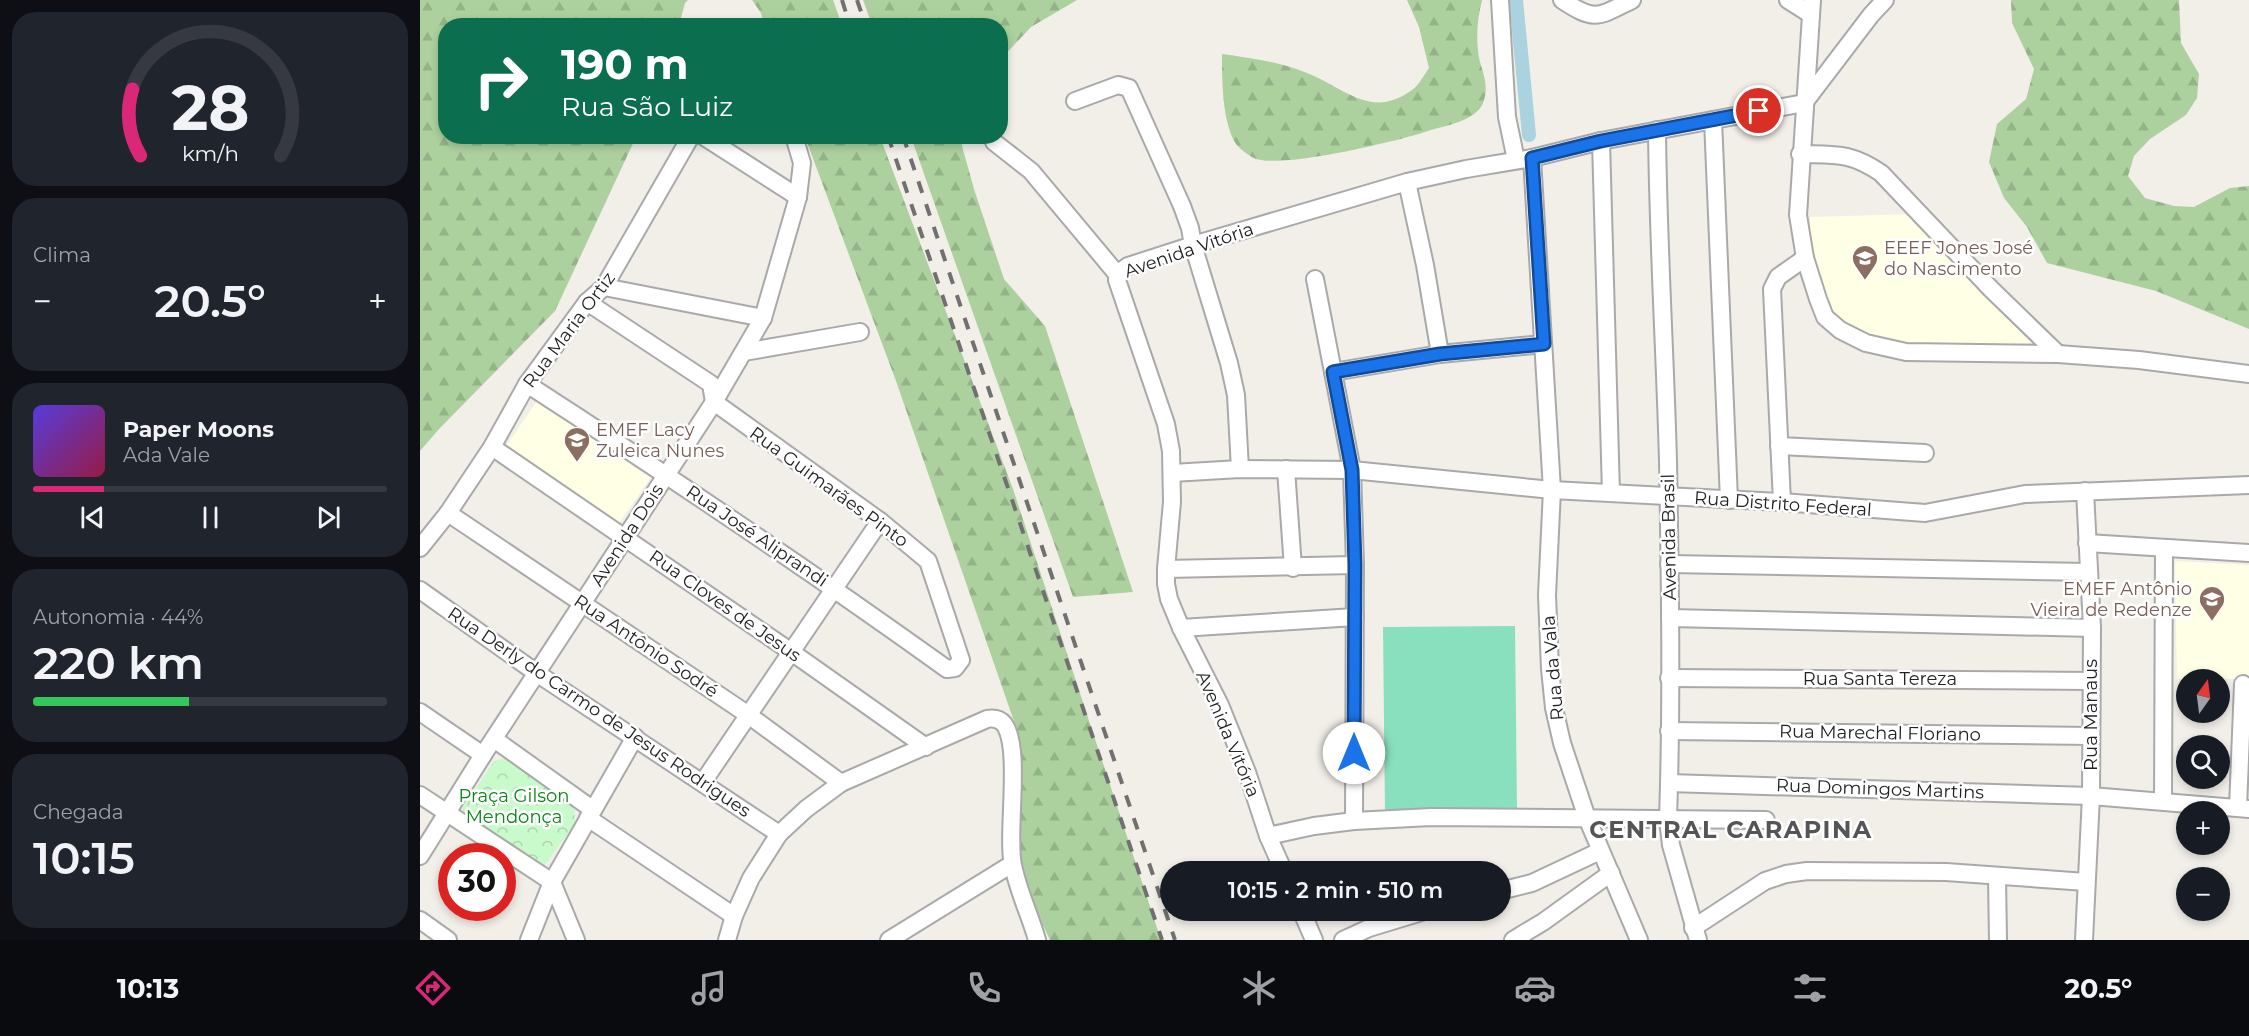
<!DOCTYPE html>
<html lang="pt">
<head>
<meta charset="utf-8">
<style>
  :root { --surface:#171b24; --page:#20242c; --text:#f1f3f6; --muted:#9ea1a6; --line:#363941; --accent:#db2777 }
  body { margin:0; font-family:Montserrat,sans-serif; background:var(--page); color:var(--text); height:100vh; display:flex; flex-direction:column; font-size:22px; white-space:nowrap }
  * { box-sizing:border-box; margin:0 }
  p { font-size:20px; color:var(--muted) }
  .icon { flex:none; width:33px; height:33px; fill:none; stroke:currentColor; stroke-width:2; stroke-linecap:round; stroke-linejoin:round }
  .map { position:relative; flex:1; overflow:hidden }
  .sheet { display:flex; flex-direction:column; gap:12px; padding:12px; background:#0d0f14; width:420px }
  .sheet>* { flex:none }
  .banner { position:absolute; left:18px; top:18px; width:570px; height:126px; border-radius:24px; box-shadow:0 3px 9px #0003; background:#0b6e4f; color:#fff; overflow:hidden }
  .needle { width:39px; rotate:14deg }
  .tools { position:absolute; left:1756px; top:669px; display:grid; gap:12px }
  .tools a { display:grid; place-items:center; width:54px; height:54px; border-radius:50%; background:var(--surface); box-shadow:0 3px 9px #0003; font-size:30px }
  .speed { position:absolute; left:18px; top:843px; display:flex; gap:12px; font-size:30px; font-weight:700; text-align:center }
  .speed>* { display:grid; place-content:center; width:78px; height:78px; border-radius:50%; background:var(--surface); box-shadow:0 3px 9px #0003; line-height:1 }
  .speed .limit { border:9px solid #d22; background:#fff; color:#111 }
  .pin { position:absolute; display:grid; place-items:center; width:51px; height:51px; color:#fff; margin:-26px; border:3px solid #fff; border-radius:50%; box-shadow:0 2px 6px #0007 }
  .me { position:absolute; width:66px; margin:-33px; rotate:0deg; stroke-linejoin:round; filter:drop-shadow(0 0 4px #0008) }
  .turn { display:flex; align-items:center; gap:21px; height:126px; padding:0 24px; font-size:27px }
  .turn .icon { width:78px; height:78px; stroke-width:2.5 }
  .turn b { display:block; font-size:42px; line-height:51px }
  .big { font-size:45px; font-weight:600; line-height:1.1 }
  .sheet .tile { flex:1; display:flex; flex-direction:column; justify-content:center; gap:9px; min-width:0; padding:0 21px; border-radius:24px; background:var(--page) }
  .sheet .dial { align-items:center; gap:0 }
  .dial svg { height:156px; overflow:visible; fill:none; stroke:var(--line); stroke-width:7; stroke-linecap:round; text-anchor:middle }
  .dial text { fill:var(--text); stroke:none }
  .song { display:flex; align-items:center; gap:18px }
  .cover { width:72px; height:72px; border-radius:9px; background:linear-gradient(135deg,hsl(250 70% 55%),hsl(340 70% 35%)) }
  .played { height:6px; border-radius:3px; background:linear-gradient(90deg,var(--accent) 20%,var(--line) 20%) }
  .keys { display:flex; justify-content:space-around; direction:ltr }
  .heat { display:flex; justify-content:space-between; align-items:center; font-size:33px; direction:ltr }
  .charge { height:9px; border-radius:4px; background:linear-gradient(90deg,#34c759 44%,var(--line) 0) }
  .trip { position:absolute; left:740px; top:861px; width:351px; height:60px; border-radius:30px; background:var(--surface); box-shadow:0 3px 9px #0003; font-weight:600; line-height:60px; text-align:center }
  .menu { display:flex; height:96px; justify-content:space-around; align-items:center; background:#090b0e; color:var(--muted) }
  .menu .icon { width:42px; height:42px }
  .menu .active { color:var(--accent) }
  .menu b { font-size:27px; color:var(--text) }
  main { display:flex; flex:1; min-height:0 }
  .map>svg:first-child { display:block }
  .education { fill:#ffffe5 }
  .forest { fill:url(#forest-firs) }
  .park { fill:url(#park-crowns) }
  .pitch { fill:#88e0be }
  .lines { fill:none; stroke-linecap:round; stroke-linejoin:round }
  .canal { stroke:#aad3df; stroke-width:14 }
  .minor-casing { stroke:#a9a9a9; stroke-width:20 }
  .minor { stroke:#fff; stroke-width:16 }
  .rail { stroke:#707070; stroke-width:4; stroke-dasharray:12 12; stroke-linecap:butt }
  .route-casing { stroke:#114b97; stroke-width:15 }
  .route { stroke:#1a73e8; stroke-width:10 }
  .labels { text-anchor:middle; stroke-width:5; stroke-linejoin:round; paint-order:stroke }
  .education-label { font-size:18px; fill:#785e54; stroke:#fff; text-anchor:start }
  .street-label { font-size:18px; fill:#222; stroke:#fff }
  .park-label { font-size:18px; fill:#0c8416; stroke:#fff }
  .district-label { font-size:24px; font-weight:bold; letter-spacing:1.5px; fill:#555; stroke:#fff }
</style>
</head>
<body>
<main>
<section class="sheet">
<div class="tile dial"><svg viewBox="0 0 100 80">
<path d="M14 69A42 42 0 1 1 86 69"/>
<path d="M14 69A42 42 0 0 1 10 35" stroke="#db2777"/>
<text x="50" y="56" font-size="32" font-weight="700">28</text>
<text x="50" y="72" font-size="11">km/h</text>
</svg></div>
<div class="tile"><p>Clima</p>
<div class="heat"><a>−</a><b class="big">20.5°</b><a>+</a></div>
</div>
<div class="tile">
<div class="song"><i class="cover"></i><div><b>Paper Moons</b><p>Ada Vale</p></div></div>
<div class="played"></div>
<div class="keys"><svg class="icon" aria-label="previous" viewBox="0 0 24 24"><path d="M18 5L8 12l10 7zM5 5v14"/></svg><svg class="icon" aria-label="pause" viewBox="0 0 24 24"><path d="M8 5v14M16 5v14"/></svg><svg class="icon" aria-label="next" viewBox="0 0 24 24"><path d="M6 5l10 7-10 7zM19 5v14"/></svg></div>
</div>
<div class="tile"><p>Autonomia · 44%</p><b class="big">220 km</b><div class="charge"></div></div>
<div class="tile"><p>Chegada</p><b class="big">10:15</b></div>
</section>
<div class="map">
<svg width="1829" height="940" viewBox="0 0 1829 940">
  <defs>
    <pattern id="forest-firs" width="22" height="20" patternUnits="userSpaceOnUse" patternTransform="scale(1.5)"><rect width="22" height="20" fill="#add19e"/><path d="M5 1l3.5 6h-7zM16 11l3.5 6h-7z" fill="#95b388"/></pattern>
    <pattern id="park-crowns" width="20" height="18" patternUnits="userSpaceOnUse" patternTransform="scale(1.5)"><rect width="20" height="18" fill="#c8facc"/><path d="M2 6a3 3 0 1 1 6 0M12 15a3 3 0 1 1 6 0" fill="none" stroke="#acd6af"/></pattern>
  </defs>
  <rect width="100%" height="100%" fill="#f2efe9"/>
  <!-- education -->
  <g class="education">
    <polygon points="1495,214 1520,246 1611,343 1524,346 1457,339 1410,315 1390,246 1390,217"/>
    <polygon points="117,401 231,477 197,526 84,449"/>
    <polygon points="1755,561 1829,565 1829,679 1757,679"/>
  </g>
  <!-- forest -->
  <g class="forest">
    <polygon points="0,0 268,0 265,3 259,25 26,26 26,136 216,137 135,311 20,428 0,451"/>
    <polygon points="332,0 413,0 422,25 344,25 341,13"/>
    <polygon points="443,0 657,0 611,27 581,59 580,26 452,25"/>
    <path d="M987,0h75c-4,16 -6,33 -4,50 1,18 13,32 5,53 -7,18 -39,23 -55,28 -29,10 -150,39 -174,27 -5,-2 -15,-10 -18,-14 -14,-22 -14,-64 -14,-90 29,4 58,8 85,19 38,15 64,47 105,17 7,-5 12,-15 17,-22l-10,-41z"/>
    <polygon points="1591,0 1759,0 1761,43 1779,74 1777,98 1766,115 1730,139 1714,156 1708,176 1725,198 1754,206 1774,207 1810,188 1829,186 1829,329 1736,291 1627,263 1607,227 1584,198 1569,162 1577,124 1606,99 1614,69 1592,23"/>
    <polygon points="385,137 460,137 593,489 741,940 630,940 617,913 597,851 600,790 597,730 476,381"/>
    <polygon points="491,137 542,137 542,146 554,189 584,279 625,326 713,592 653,597"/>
  </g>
  <!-- park -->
  <polygon class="park" points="87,758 154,803 155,823 123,868 39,813 74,761"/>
  <!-- pitch -->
  <polygon class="pitch" points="1095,626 1097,812 965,812 963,627"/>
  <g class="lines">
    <!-- canal -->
    <polyline class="canal" points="1096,0 1109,135"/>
    <!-- minor casing -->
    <g class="minor-casing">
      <g id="minor">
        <polyline points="1080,0 1087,117 1096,160"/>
        <path d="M1142,0c33,22 36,17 70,0"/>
        <polyline points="1368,0 1390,14"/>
        <polyline points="1392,0 1378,215 1385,258 1398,299 1405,317 1420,330 1446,343 1486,352 1638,354 1719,360 1829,374"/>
        <polyline points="655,101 698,85 709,88 762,206 770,228 773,245 809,363 816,395 820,469"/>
        <polyline points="1384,103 1451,15 1465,0"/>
        <polyline points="1293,120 1309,500"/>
        <path d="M1237,130c1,111 8,221 11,331 2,119 4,239 0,358l3,26 27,95"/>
        <polyline points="283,136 378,197"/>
        <polyline points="1181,141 1191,493"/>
        <polyline points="574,142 611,171 697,274"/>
        <path d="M1380,154c36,1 50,-2 81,19l110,116 67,65"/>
        <polyline points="1112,158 1132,490 1127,595 1130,669 1134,708 1142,743 1167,818 1219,940"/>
        <polyline points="987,182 1005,265 1020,354"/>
        <polyline points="697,274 708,266 773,245 987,182 1046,169 1112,158 1181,141 1384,103"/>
        <polyline points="697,274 697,280 746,424 751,451 752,502 746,569 746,584 749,599 761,628 800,705 827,772 848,836 864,872"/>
        <polyline points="895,279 932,470 935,565 934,821"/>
        <polyline points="184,287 343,318"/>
        <polyline points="324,352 440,332"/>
        <polyline points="913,372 1020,354 1123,344"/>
        <path d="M107,384c142,92 282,186 420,285l8,-1 6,-8 -33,-99 -48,-40 -166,-119 -3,-18 -124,-82"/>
        <polyline points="1359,446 1505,453"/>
        <polyline points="72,447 370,651 506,747"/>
        <polyline points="866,469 873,568"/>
        <polyline points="752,473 820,469 932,470 1132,490 1362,502 1505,513 1605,494 1829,485"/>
        <polyline points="1362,502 1352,289 1358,277 1385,258"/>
        <polyline points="28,513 327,714 421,783"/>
        <polyline points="1667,543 1829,553"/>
        <polyline points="0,548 28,513 72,447 107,384 167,302 184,287 271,136"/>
        <polyline points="1249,564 1669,572"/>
        <polyline points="746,569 935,565"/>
        <polyline points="0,590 118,674 359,834"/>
        <polyline points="1250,618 1672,628"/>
        <polyline points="761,628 935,617"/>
        <polyline points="1249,678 1671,681"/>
        <polyline points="0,712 63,755"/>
        <polyline points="1249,731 1671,736"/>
        <polyline points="74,739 172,809"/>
        <polyline points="283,782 460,521"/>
        <polyline points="1249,783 1671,796 1829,809"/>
        <polyline points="0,795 132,882"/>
        <polyline points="1743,801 1744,549"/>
        <polyline points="1818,808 1823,684"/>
        <polyline points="168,818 314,916"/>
        <polyline points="848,836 894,826 934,821 1011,817 1346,820"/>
        <polyline points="0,856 63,755 294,402 343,318 378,197 382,163 374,136"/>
        <polyline points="1577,877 1578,940"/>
        <polyline points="132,882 156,940"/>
        <polyline points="1080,891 1112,883 1180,851"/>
        <polyline points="881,910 894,940"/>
        <polyline points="0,920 28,940"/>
        <polyline points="1273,928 1345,881 1366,874 1387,871 1526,872 1666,882"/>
        <polyline points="109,940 132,882 215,737"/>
        <path d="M307,940l7,-24 17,-38 28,-44 27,-25 35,-26 146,-64c6,-1 12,-1 17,5 18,24 2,110 9,141 5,26 17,50 24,75"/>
        <polyline points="469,940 592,864"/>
        <polyline points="923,940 949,928 1008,910"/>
        <polyline points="1093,940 1123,922 1191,873"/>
        <polyline points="1664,940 1671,796 1672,628 1665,491"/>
      </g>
    </g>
    <!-- minor -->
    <use href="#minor" class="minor"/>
    <!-- rail -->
    <g class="rail">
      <polyline points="422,0 430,26"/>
      <polyline points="437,0 446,26"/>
      <polyline points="468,136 742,940"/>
      <polyline points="483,136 755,940"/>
    </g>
  </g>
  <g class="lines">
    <!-- route casing -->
    <g class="route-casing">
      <polyline id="route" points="934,753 935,565 932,470 913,372 1020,354 1124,344 1112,158 1181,141 1339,111"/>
    </g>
    <!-- route -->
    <use href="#route" class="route"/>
  </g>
  <!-- icons -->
  <defs>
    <g id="school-pin" transform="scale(1.35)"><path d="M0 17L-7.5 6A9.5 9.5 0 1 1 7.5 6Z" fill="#8d6e63" stroke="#fff"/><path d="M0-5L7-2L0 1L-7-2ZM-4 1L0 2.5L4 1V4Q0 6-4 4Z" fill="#fff"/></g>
  </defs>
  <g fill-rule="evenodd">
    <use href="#school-pin" x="1445" y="258"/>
    <use href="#school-pin" x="157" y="440"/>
    <use href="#school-pin" x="1792" y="599"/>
  </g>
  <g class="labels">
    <!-- education labels -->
    <g class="education-label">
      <text x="1464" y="254">EEEF Jones José<tspan x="1464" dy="21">do Nascimento</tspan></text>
      <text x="176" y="436">EMEF Lacy<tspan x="176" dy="21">Zuleica Nunes</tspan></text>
      <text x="1772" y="595" text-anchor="end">EMEF Antônio<tspan x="1772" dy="21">Vieira de Redenze</tspan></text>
    </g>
    <!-- street labels -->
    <g class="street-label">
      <text transform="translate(769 250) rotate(-19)" y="6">Avenida Vitória</text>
      <text transform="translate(149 330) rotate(-53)" y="6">Rua Maria Ortiz</text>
      <text transform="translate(409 487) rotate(36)" y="6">Rua Guimarães Pinto</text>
      <text transform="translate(1363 504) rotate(4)" y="6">Rua Distrito Federal</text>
      <text transform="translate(207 535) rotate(-57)" y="6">Avenida Dois</text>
      <text transform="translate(337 536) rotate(34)" y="6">Rua José Aliprandi</text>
      <text transform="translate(1249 537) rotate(-91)" y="6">Avenida Brasil</text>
      <text transform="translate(305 606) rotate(35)" y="6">Rua Cloves de Jesus</text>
      <text transform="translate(226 646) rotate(34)" y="6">Rua Antônio Sodré</text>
      <text transform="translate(1133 668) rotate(-95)" y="6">Rua da Vala</text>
      <text x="1460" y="685">Rua Santa Tereza</text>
      <text transform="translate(179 712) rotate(34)" y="6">Rua Derly do Carmo de Jesus Rodrigues</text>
      <text transform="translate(1671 715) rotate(-90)" y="6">Rua Manaus</text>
      <text transform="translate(1460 733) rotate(1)" y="6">Rua Marechal Floriano</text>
      <text transform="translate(808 734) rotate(67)" y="6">Avenida Vitória</text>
      <text transform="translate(1460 789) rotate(2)" y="6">Rua Domingos Martins</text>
    </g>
    <!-- park labels -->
    <g class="park-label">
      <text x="94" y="802">Praça Gilson<tspan x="94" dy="21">Mendonça</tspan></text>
    </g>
    <!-- district labels -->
    <g class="district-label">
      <text x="1311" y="838">CENTRAL CARAPINA</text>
    </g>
  </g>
</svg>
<div class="tools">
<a><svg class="needle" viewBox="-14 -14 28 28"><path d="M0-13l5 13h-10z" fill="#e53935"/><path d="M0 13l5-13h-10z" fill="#9ea1a6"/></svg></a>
<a><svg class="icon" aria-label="search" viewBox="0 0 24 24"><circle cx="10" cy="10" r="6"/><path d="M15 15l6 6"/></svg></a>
<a>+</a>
<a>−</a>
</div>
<div class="speed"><div class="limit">30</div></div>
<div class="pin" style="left:1339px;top:111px;background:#d93025"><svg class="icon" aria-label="arrive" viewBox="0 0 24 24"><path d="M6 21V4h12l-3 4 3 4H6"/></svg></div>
<svg class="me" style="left:934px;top:753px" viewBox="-20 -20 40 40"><circle r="19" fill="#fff"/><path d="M0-13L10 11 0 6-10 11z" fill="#1a73e8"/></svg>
<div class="trip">10:15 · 2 min · 510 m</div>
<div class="banner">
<div class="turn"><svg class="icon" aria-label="right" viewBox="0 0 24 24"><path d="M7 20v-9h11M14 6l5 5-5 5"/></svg><div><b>190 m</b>Rua São Luiz</div></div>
</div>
</div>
</main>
<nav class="menu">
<b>10:13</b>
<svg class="icon active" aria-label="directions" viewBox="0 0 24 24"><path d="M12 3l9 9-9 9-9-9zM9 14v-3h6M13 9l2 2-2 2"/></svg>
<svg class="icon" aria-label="music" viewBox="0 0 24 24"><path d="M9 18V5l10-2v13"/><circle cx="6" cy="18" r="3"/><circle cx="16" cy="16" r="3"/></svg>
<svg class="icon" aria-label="phone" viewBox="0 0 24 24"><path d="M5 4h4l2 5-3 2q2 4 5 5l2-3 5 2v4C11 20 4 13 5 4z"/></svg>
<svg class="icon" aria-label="climate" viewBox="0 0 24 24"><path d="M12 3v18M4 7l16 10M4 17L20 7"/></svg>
<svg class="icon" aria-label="car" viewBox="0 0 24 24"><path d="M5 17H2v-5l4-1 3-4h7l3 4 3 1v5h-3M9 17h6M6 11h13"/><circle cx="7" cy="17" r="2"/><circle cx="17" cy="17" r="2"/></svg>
<svg class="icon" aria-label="filters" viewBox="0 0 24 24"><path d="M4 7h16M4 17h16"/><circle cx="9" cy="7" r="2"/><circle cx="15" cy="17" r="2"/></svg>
<b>20.5°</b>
</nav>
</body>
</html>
